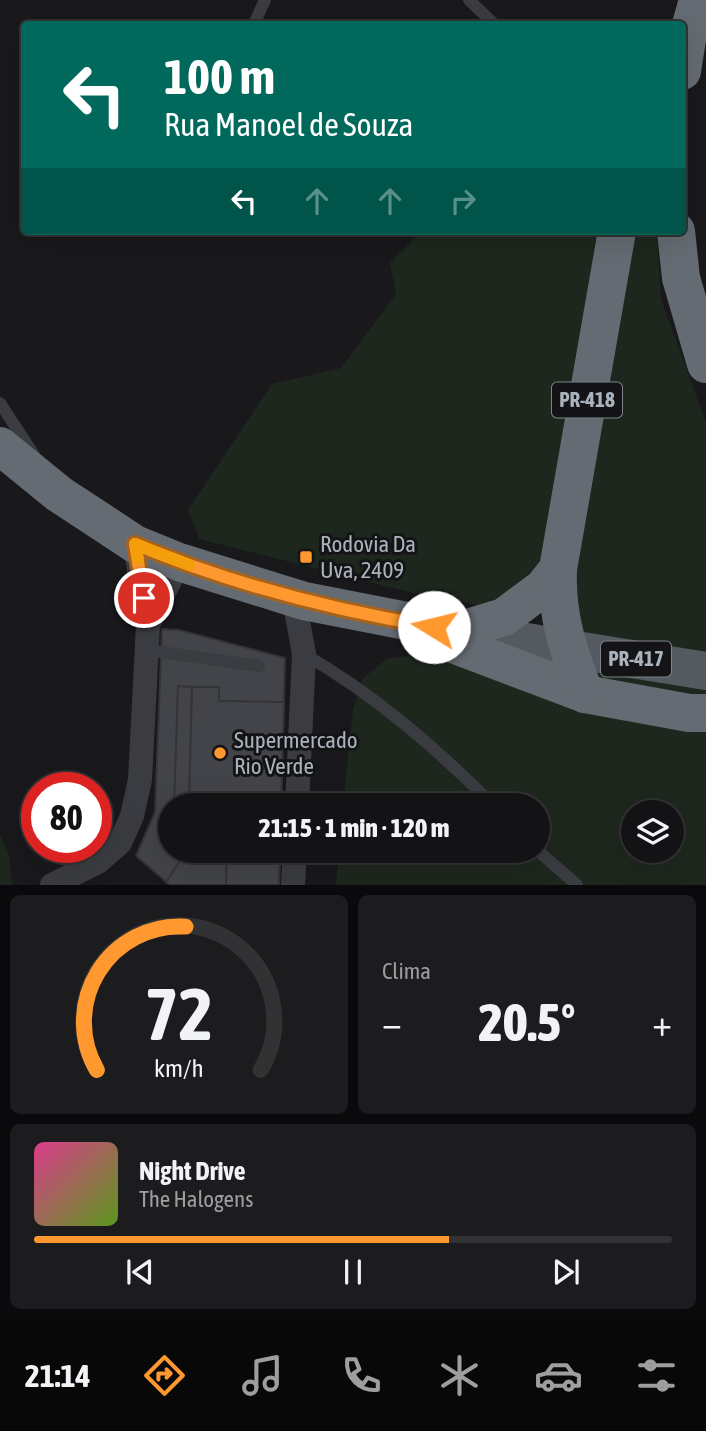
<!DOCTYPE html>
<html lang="pt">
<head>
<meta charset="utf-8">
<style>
  :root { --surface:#131315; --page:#1c1c1e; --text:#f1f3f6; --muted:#9d9ea0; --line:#323234; --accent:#ff982e }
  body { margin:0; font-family:"Asap Condensed",sans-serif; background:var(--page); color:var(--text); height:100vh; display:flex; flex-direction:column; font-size:26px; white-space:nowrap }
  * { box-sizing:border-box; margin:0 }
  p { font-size:23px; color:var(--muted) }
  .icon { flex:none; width:38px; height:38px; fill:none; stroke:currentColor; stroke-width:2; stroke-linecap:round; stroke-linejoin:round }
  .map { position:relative; height:885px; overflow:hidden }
  .sheet { display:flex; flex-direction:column; gap:10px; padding:10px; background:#0a0a0c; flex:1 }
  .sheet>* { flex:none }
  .guide { position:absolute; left:21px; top:21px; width:665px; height:214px; border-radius:7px; box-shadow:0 7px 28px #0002,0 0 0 2px var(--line); background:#00695c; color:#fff; overflow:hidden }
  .fabs { position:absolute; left:621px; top:800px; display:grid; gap:14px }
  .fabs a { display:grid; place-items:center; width:63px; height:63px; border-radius:50%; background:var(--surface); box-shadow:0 7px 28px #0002,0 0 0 2px var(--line); font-size:35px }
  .speed { position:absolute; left:21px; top:772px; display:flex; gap:14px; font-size:35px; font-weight:700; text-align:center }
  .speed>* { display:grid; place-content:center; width:91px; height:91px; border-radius:50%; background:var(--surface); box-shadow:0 7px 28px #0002,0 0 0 2px var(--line); line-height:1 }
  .speed .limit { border:10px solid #d22; background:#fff; color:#111 }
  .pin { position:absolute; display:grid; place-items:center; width:60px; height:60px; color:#fff; margin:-30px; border:4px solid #fff; border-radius:50%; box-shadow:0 2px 7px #0007 }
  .me { position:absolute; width:77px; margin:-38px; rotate:279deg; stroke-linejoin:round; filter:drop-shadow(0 0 5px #0008) }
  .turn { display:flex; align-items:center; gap:24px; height:147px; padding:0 28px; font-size:32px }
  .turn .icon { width:91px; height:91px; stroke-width:2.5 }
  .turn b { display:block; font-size:49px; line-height:60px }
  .lanes { display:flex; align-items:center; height:66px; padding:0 28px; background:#0003; justify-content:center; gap:35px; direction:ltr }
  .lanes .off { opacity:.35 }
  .big { font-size:52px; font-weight:800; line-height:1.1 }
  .sheet .card { flex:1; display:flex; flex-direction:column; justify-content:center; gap:10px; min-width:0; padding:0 24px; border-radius:10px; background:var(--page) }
  .sheet .dial { align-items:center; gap:0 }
  .dial svg { height:182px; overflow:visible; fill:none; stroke:var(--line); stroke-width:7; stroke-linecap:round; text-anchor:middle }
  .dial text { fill:var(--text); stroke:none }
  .song { display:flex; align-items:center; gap:21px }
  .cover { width:84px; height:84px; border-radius:10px; background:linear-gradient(135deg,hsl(330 70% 55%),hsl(90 70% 35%)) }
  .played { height:7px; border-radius:4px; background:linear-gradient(90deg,var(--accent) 65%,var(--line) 65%) }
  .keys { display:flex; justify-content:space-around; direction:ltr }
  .heat { display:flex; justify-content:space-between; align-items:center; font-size:38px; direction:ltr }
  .sheet .tiles { flex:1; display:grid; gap:10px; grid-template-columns:1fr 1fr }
  .card:last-child { grid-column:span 2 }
  .trip { position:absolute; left:158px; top:793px; width:392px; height:70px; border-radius:35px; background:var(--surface); box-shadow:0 7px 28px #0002,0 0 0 2px var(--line); font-weight:800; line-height:70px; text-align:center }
  .menu { display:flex; height:112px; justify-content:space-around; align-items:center; background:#080808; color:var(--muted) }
  .menu .icon { width:49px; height:49px }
  .menu .active { color:var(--accent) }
  .menu b { font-size:32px; color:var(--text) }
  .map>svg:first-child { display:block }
  .green { fill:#1e271e; fill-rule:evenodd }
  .building { fill:#434449; stroke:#333438; stroke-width:2 }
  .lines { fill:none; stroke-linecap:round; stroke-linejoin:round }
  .lane { stroke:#3a3c41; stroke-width:12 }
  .street { stroke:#3a3c41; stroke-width:24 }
  .primary { stroke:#555960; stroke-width:38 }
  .highway { stroke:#656b72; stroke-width:38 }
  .route-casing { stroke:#a6631e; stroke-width:18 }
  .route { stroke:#ff982e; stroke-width:12 }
  .slow { stroke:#f59e0b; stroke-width:12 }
  .poi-dot { fill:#ff982e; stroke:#141417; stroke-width:2.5 }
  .labels { text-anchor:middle; stroke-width:6; stroke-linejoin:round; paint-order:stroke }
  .shield { fill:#141417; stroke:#7d838a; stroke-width:2 }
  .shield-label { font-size:21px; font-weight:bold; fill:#aab3bc }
  .poi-label { font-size:23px; fill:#aab3bc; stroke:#141417; text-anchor:start }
</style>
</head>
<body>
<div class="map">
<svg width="706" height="885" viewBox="0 0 706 885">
  <rect width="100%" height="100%" fill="#19191c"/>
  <!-- green -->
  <g class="green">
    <polygon points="422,231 599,231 543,562 520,592 479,605 437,599 199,539 188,510 272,384 341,368 396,294 390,263"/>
    <polygon points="626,231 657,231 661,299 706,423 706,655 568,634"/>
    <path d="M420,655l174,19 -12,-10 124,22v199h-370l3,-34 198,-1v-45h-194l10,-95 9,-31 26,-21zM634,812h38v38h-38z"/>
    <polygon points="0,834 9,855 12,885 0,885"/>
  </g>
  <!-- building -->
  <g class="building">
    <polygon points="162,629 179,630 285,658 281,805 170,805 170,850 280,850 279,885 170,885 136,856 155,812"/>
    <polygon points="178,686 192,687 189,805 174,805"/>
    <polygon points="192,687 219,687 219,701 284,702 281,805 189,805"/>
    <polygon points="187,850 227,850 226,885 170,885 166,882"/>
    <polygon points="227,850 280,850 279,885 226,885"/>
  </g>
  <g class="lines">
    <!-- lane -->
    <g class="lane">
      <polyline points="469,0 494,24"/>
      <polyline points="254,24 265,0"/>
      <polyline points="0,403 34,455"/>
      <polyline points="146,650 259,666"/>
      <path d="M304,654c71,41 131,93 189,151"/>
      <polyline points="537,850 577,885"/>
    </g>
    <!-- street -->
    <g class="street">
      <polyline points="294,599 304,654 297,805"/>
      <polyline points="148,625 179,562"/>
      <polyline points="52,885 98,862 120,843 132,816 140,780 148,625 135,544"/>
      <polyline points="293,885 295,850"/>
    </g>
    <!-- primary -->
    <polyline class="primary" points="458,631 706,671"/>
    <!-- highway -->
    <g class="highway">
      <polyline points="682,71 687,39 698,0"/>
      <polyline points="676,231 681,278 706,364"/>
      <polyline points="0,446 59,494 135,544 179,562 304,601 458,631 504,617 543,588 558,569"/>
      <polyline points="429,635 585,694 689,713 706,713"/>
      <path d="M585,694c-17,-43 -29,-79 -27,-125l59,-338"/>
    </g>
  </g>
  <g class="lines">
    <!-- route casing -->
    <g class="route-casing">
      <path id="route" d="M144,598l-9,-54c96,40 196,66 299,83"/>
    </g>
    <!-- route -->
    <use href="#route" class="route"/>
    <!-- slow -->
    <polyline class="slow" points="138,559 135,544 189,565"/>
  </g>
  <!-- markers -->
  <g class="poi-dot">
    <rect x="299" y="550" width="14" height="14" rx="3.5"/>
    <circle cx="220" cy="753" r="7"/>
  </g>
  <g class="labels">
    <!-- shield labels -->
    <g class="shield">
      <rect x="552" y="382.5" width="70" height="35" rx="5"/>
      <rect x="601" y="641.5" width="70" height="35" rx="5"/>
    </g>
    <g class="shield-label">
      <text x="587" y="407">PR-418</text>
      <text x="636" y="666">PR-417</text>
    </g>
    <!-- poi labels -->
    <g class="poi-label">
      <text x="320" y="552">Rodovia Da<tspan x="320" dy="26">Uva, 2409</tspan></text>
      <text x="234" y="748">Supermercado<tspan x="234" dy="26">Rio Verde</tspan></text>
    </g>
  </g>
</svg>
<div class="fabs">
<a><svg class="icon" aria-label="layers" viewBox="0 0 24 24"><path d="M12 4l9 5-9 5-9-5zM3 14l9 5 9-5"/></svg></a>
</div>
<div class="speed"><div class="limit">80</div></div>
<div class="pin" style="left:144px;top:598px;background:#d93025"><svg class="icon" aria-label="arrive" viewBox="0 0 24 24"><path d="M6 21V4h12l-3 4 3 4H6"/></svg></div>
<svg class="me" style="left:434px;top:627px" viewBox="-20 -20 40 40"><circle r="19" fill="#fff"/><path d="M0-13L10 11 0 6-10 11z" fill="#ff982e"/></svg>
<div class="trip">21:15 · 1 min · 120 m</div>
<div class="guide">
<div class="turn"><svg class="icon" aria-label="left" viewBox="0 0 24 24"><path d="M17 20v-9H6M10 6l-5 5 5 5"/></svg><div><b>100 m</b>Rua Manoel de Souza</div></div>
<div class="lanes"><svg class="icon" aria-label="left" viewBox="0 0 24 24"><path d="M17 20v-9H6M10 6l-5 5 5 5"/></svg><svg class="icon off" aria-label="ahead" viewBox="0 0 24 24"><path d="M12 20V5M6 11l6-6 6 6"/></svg><svg class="icon off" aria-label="ahead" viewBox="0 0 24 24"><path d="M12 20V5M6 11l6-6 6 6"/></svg><svg class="icon off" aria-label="right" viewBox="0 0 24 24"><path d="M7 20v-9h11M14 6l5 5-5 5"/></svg></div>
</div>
</div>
<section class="sheet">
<div class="tiles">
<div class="card dial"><svg viewBox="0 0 100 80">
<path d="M14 69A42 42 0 1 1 86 69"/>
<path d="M14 69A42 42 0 0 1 53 6" stroke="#ff982e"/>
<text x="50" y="56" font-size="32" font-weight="700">72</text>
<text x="50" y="72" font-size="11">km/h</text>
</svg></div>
<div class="card"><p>Clima</p>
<div class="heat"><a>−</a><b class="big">20.5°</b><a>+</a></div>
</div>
<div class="card">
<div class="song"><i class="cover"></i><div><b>Night Drive</b><p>The Halogens</p></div></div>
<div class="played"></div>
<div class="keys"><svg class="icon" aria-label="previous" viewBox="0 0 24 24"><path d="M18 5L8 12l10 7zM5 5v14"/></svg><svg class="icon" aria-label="pause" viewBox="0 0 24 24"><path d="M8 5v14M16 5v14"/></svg><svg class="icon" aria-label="next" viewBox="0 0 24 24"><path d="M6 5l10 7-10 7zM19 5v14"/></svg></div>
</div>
</div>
</section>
<nav class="menu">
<b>21:14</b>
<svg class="icon active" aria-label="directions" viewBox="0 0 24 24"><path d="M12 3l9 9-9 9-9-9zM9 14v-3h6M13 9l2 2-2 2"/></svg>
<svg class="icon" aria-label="music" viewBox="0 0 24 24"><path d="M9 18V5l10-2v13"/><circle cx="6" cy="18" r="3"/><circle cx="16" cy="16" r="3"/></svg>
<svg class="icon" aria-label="phone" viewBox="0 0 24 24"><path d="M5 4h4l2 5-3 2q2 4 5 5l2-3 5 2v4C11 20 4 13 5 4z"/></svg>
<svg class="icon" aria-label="climate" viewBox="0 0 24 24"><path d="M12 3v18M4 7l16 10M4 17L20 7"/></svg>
<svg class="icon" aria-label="car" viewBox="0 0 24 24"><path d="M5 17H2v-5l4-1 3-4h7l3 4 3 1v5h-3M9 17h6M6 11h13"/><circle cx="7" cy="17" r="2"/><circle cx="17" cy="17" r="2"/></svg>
<svg class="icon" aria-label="filters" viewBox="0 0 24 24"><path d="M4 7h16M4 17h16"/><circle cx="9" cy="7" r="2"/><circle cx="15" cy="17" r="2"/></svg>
</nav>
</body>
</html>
